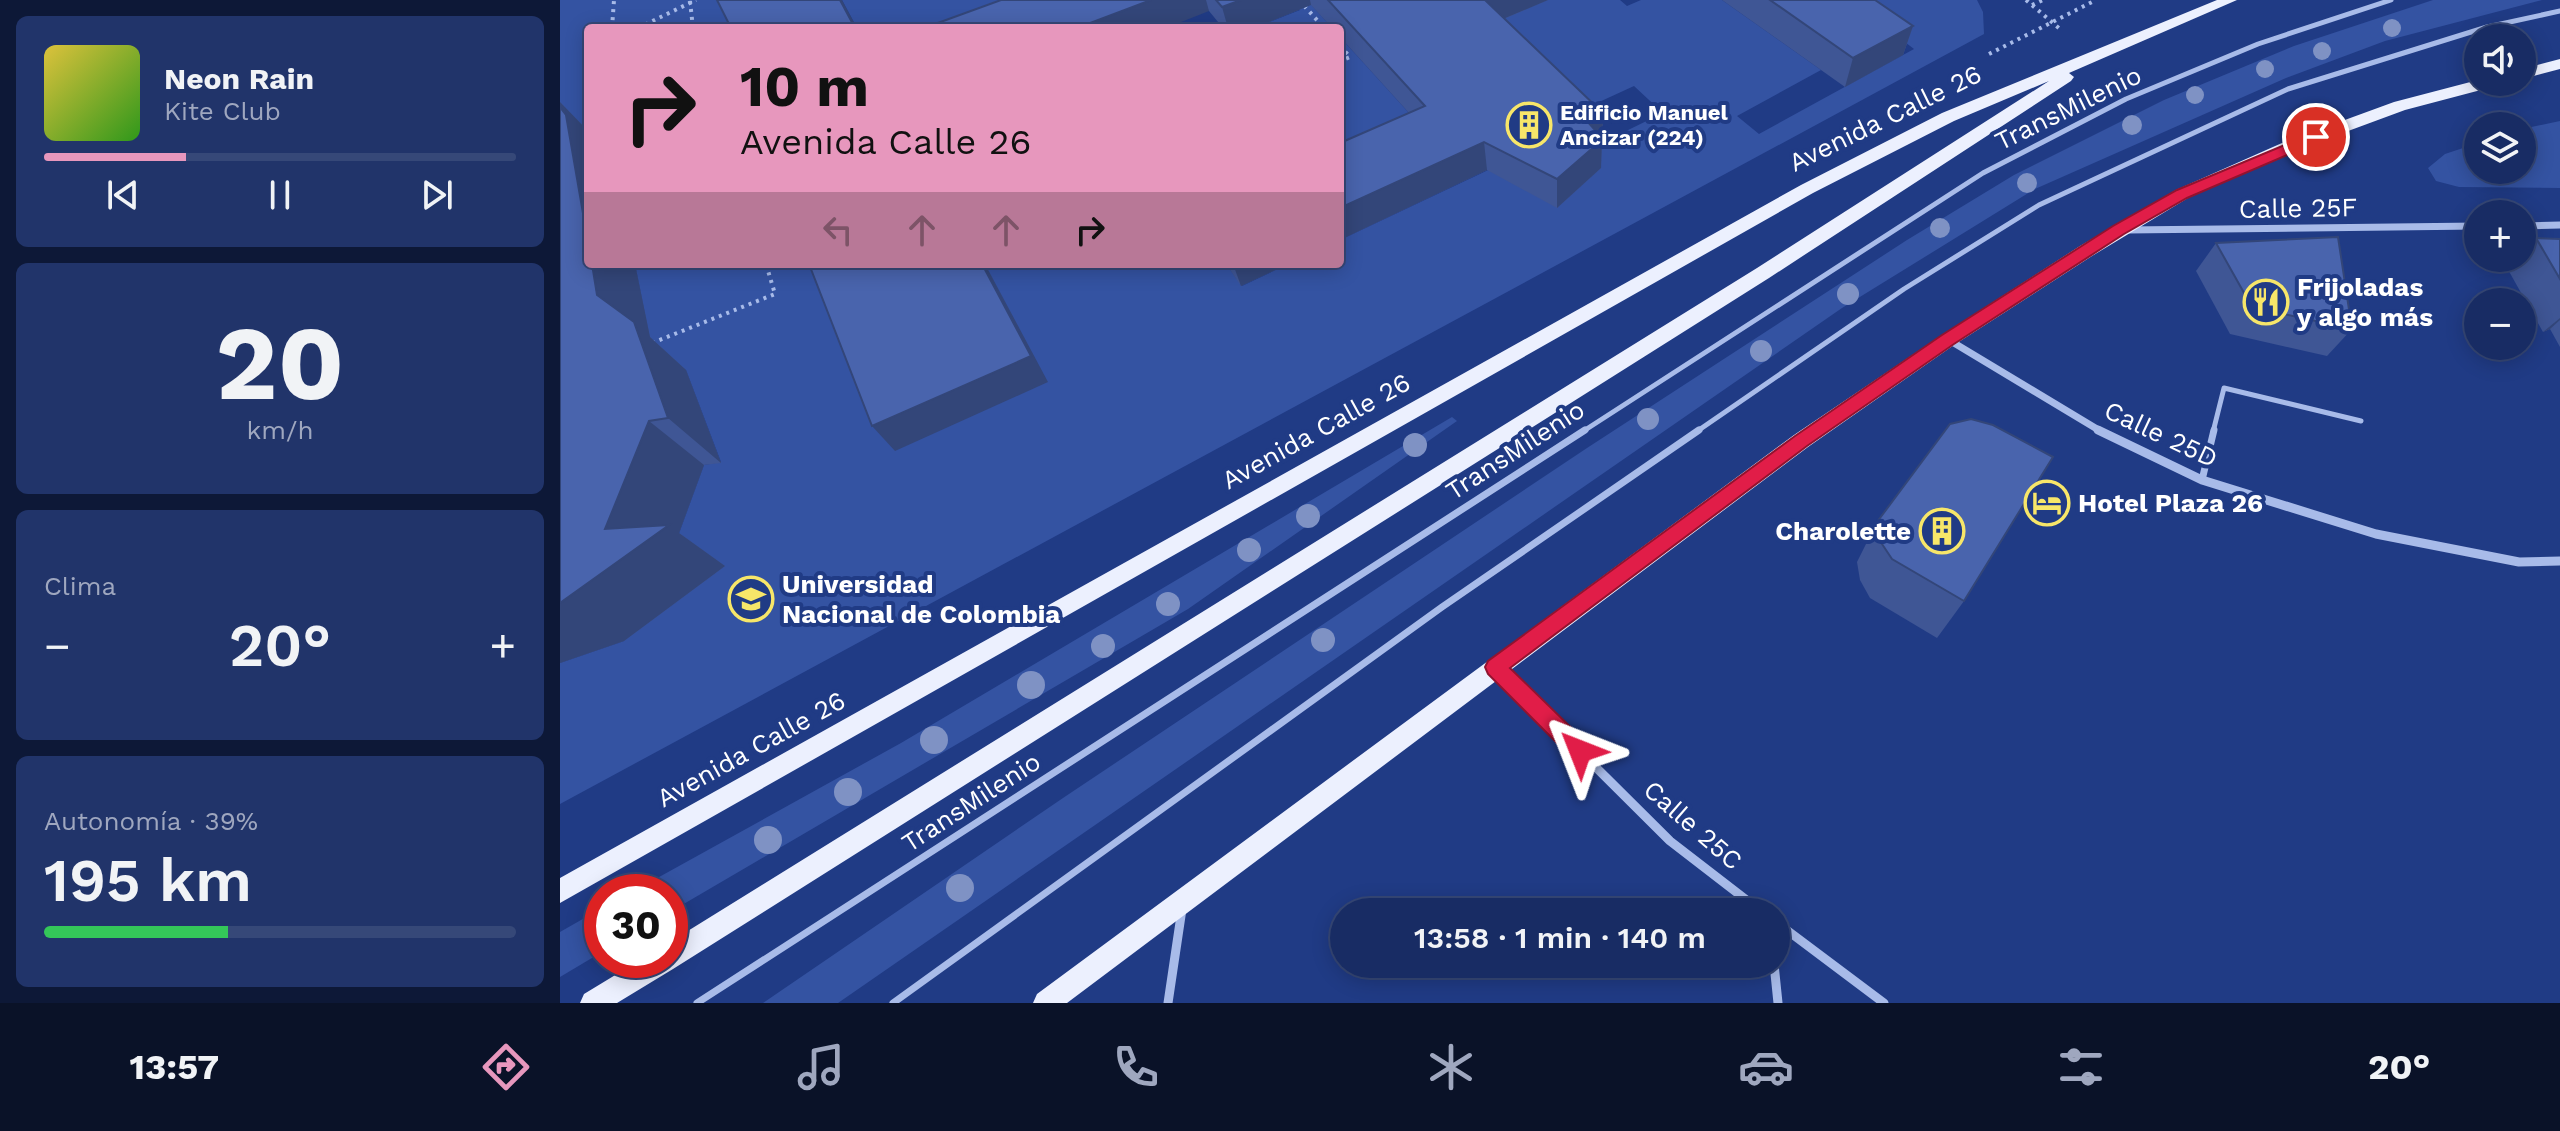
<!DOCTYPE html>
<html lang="es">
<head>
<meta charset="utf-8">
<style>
  :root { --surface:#182c64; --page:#21346a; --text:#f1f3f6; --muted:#9fa7bf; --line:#364878; --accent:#e797bd }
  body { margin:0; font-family:"Work Sans",sans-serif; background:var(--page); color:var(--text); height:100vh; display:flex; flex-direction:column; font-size:30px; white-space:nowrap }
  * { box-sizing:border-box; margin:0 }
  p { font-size:26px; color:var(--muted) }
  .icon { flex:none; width:44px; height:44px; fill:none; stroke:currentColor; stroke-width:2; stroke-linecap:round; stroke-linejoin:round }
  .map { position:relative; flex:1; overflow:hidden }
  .details { display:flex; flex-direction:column; gap:16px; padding:16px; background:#0d1837; width:560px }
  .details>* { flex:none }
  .hud { position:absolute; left:24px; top:24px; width:760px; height:244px; border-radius:8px; box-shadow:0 4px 20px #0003,0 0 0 2px var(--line); background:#e797bd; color:#111; overflow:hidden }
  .controls { position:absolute; left:1904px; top:24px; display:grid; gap:16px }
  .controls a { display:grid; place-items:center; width:72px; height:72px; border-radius:50%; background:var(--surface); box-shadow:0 4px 20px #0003,0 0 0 2px var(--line); font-size:40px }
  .speed { position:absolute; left:24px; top:874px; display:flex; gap:16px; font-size:40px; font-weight:700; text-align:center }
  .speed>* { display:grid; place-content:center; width:104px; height:104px; border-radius:50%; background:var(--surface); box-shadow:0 4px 20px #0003,0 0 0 2px var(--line); line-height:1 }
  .speed .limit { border:12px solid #d22; background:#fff; color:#111 }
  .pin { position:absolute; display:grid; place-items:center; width:68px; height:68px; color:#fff; margin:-34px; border:4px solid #fff; border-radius:50%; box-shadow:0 2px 8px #0007 }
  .me { position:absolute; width:88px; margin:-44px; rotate:315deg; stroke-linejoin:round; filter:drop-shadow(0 0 6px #0008) }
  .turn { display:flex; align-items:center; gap:28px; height:168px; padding:0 24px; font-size:36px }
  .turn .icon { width:104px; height:104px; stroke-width:2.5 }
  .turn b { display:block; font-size:56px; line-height:68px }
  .lanes { display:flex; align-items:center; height:76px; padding:0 24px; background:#0003; justify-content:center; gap:40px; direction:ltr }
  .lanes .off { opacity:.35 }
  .big { font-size:60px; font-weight:600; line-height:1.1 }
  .details .widget { flex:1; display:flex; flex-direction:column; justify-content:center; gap:12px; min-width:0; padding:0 28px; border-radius:12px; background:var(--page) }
  .details .dial { align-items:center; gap:0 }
  .dial b { font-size:104px; line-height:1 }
  .song { display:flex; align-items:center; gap:24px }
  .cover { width:96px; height:96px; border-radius:12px; background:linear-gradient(135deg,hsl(50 70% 55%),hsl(110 70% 35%)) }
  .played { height:8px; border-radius:4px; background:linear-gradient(90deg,var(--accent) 30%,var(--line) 30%) }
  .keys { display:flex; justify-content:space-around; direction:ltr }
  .heat { display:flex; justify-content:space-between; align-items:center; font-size:44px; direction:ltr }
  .charge { height:12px; border-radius:6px; background:linear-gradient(90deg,#34c759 39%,var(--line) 0) }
  .trip { position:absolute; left:770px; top:898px; width:460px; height:80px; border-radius:40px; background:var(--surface); box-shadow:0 4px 20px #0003,0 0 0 2px var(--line); font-weight:600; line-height:80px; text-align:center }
  .tab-bar { display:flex; height:128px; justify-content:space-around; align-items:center; background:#0a1228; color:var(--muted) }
  .tab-bar .icon { width:56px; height:56px }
  .tab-bar .on { color:var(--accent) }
  .tab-bar b { font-size:36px; color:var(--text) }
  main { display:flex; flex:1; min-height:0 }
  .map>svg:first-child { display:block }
  .green { fill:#3453a2 }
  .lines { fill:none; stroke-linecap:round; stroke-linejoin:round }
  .path { stroke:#a8bbe9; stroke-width:4; stroke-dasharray:3 5; stroke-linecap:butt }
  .lane-far1 { stroke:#a8bbe9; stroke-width:5 }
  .lane { stroke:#a8bbe9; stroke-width:7 }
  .street-far1 { stroke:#a8bbe9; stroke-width:7 }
  .street { stroke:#a8bbe9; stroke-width:9 }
  .primary { fill:#ecf0fe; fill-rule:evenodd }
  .tree { fill:#7f92c4 }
  .wall { fill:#3f5695 }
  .shaded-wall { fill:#334679 }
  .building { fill:#4964ad; stroke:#334679; stroke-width:2 }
  .route { fill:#e11d48; stroke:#92132f; stroke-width:2 }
  .labels { text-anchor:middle; stroke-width:8; stroke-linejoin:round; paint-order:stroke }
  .far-poi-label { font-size:22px; font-weight:bold; fill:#fff; stroke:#203b85; text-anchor:start }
  .street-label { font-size:26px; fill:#fff; stroke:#203b85 }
  .poi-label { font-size:26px; font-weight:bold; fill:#fff; stroke:#203b85; text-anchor:start }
</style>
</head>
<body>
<main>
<section class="details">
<div class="widget">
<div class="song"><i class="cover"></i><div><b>Neon Rain</b><p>Kite Club</p></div></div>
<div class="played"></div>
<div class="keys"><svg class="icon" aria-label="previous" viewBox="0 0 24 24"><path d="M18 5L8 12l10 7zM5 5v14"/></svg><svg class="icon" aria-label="pause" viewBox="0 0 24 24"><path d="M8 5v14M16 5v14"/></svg><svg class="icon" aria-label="next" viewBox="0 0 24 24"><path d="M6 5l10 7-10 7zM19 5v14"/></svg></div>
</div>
<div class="widget dial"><b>20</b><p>km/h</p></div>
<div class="widget"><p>Clima</p>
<div class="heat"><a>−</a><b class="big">20°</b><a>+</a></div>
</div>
<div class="widget"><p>Autonomía · 39%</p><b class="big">195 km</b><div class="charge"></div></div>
</section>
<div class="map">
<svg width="2000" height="1003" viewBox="0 0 2000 1003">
  <rect width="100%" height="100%" fill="#203b85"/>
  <!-- green -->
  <g class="green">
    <polygon points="0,0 177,0 178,28 28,28 28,136 0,129"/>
    <polygon points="282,0 536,0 460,28 297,28"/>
    <polygon points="731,0 747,0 772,28 694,28 740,10"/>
    <polygon points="896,0 1060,0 1067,6 1081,0 1162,0 1261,70 1177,116 1199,134 1354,49 1332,32 1264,0 1417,0 1423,12 1424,34 0,804 0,663 64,641 106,569 144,465 161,462 126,370 91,344 75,264 666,264 682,286 728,264 780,264 780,240 960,155 1027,150 1103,113 1074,86 1013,114"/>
    <polygon points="1873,0 1982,0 1825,41 1726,78 1475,189 1282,308 278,1003 203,1003 503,798 1027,448 1347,240 1454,175 1604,100 1734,46"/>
    <polygon points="780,37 869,135 780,175"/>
    <polygon points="2000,121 2000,188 1899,187 1876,181 1868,168 1885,154 1918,143 1918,170 1962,170 1962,129"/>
    <polygon points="892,417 897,421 628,609 110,912 110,892 72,892 341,743"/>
    <polygon points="42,908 42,952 0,977 0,932"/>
  </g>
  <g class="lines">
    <!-- path -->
    <g class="path">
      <polyline points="739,0 764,28"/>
      <polyline points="1466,0 1500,29"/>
      <polyline points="130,1 133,28"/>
      <polyline points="1472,5 1483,0"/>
      <polyline points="52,28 54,0"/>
      <polyline points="78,28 136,0"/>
      <polyline points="780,46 790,57 780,61"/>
      <polyline points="1429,54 1536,0"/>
      <polyline points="92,343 215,294 206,264"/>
    </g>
    <!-- lane-far1 -->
    <g class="lane-far1">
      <polyline points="1022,432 1423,173 1566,99 1698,44 1831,0"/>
      <polyline points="1136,432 1344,289 1479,205 1728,89 1927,27 2000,11"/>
      <polyline points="1653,432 1664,388 1801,421"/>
    </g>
    <!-- lane -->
    <g class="lane">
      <polyline points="1642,480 1654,430"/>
      <polyline points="137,1003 1025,430"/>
      <polyline points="333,1003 882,607 1139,430"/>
    </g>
    <!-- street-far1 -->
    <g class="street-far1">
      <polyline points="1962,226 2000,225"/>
      <polyline points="1567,230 1918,226"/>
      <polyline points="1389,340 1542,432"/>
    </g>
    <!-- street -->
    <g class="street">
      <polyline points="1538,430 1642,480 1816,534 1959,562 2000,561"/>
      <polyline points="936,668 1110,841 1202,912"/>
      <polyline points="1216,922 1324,1003"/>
      <polyline points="1214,964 1218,1003"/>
      <polyline points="608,1003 622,909"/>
    </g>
    <!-- primary -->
    <g class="primary">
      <polygon points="1657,0 1677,0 1509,73 1514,77 1511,81 1209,278 113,969 57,1003 20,1003 24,994 80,960 110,960 110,942 1197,268 1489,81 1394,121 1253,193 0,903 0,878 1241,185 1382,113"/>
      <polygon points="2000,59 2000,69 1962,79 1962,69"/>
      <polygon points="1918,80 1939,82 1936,86 1845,110 1734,151 1628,198 1532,256 1394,345 1248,447 507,1003 473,1003 477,994 1234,435 1382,335 1520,246 1616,190 1722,143 1834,102"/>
    </g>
  </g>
  <!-- trees -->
  <g class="tree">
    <circle cx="1832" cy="28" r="9"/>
    <circle cx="1762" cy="51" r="9"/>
    <circle cx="1705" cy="69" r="9"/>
    <circle cx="1635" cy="95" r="9"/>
    <circle cx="1572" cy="125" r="10"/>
    <circle cx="1467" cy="183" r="10"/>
    <circle cx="1380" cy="228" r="10"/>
    <circle cx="1288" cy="294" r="11"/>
    <circle cx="1201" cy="351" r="11"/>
    <circle cx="1088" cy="419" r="11"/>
    <circle cx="855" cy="445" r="12"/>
    <circle cx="748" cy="516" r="12"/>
    <circle cx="689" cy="550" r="12"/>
    <circle cx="608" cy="604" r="12"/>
    <circle cx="763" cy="640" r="12"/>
    <circle cx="543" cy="646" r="12"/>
    <circle cx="471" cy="685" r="14"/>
    <circle cx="374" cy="740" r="14"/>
    <circle cx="288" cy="792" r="14"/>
    <circle cx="208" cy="840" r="14"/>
    <circle cx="400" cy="888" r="14"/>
  </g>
  <!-- wall -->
  <g class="wall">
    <polygon points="441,0 988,0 944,19 1043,113 1041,168 997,208 927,170 780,240 780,143 849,113 780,37 780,28 772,28 751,5 694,28 663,28 649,11"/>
    <polygon points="1162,0 1315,0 1353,26 1343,55 1285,87"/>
    <polygon points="0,102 28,131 28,264 75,264 90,337 126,370 161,463 144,465 119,533 165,566 64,641 0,663"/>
    <polygon points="1976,238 2000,239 2000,347 1990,329 1983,332 1946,266 1955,258 1962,258 1962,251"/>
    <polygon points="1656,243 1792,329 1767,356 1670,334 1636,271"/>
    <polygon points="666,264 728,264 681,286"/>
    <polygon points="1317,522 1404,601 1377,638 1310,598 1300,580 1297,562"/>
  </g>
  <!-- shaded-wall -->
  <g class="shaded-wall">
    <polygon points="280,0 282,0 297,28 295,28"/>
    <polygon points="591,0 646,0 649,11 606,28 517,28"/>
    <polygon points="681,0 750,0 751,5 694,28 668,28 662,7"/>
    <polygon points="922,0 988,0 924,27"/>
    <polygon points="1353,26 1343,55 1285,87 1293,58"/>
    <polygon points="0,102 28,131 28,242 0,107"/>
    <polygon points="1043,113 1041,168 997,208 997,179 1027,121"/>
    <polygon points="924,142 927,170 780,240 780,208"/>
    <polygon points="32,264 75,264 90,337 126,370 161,463 108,418 37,295"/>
    <polygon points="422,264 425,264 488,382 335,451 312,426"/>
    <polygon points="673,264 728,264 681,286"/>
    <polygon points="2000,318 2000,320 1990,329 1983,332"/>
    <polygon points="89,421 144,465 119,533 165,566 64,641 0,663 0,603 45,529"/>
  </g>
  <!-- building -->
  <g class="building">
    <polygon points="157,0 280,0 295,28 171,28"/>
    <polygon points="441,0 591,0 517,28 364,28"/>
    <polygon points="656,0 681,0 662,7"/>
    <polygon points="768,0 925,0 1043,113 1027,121 1043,139 997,179 924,142 780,208 780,143 865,106"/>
    <polygon points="1210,0 1315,0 1353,26 1293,58"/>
    <polygon points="0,107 6,115 28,242 28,264 32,264 37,295 74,322 108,418 89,421 45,529 109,525 0,603"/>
    <polygon points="1778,237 1792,329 1692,307 1656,243"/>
    <polygon points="1976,238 2000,239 2000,279"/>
    <polygon points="249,264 422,264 471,356 312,426"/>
    <polygon points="1411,419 1433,425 1493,457 1404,601 1332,559 1320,541 1317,522 1390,424"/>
  </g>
  <!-- route -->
  <polygon class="route" points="1756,132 1764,137 1762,140 1627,198 1564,234 1394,344 1247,446 950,668 1028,744 1031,751 1028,759 1020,761 1013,759 928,674 925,667 928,661 1235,436 1382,335 1553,226 1617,190"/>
  <!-- icons -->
  <defs>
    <g id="building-ring" transform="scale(2.3)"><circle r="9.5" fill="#203b85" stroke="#f7e669" stroke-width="1.5"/><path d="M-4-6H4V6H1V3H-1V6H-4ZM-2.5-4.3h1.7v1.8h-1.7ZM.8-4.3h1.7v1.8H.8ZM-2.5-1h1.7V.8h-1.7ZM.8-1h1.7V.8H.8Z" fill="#f7e669"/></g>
    <g id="restaurant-ring" transform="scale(2.3)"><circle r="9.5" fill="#203b85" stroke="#f7e669" stroke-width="1.5"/><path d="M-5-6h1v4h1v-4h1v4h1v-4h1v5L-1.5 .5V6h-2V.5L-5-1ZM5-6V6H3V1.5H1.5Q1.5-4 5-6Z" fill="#f7e669"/></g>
    <g id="hotel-ring" transform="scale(2.3)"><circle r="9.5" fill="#203b85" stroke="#f7e669" stroke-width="1.5"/><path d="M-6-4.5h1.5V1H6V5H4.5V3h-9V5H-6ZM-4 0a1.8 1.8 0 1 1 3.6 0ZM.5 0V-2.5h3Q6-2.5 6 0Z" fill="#f7e669"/></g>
    <g id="university-ring" transform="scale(2.3)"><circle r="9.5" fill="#203b85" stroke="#f7e669" stroke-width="1.5"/><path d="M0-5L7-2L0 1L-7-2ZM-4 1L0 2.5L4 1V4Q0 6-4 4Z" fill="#f7e669"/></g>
  </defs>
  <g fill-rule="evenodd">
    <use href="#building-ring" x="969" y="125"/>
    <use href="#restaurant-ring" x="1706" y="302"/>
    <use href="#hotel-ring" x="1487" y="503"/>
    <use href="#building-ring" x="1382" y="531"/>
    <use href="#university-ring" x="191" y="599"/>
  </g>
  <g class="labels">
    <!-- far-poi labels -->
    <g class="far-poi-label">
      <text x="1000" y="120">Edificio Manuel<tspan x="1000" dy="25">Ancizar (224)</tspan></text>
    </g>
    <!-- street labels -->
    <g class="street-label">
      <text transform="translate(1508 108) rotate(-26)" y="9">TransMilenio</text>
      <text transform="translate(1325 118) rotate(-26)" y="9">Avenida Calle 26</text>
      <text transform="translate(1738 208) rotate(-1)" y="9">Calle 25F</text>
      <text transform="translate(756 431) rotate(-29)" y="9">Avenida Calle 26</text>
      <text transform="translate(1601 434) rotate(25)" y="9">Calle 25D</text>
      <text transform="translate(955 450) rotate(-33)" y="9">TransMilenio</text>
      <text transform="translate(191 749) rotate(-29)" y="9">Avenida Calle 26</text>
      <text transform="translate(411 802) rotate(-33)" y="9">TransMilenio</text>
      <text transform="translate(1133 825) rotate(41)" y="9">Calle 25C</text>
    </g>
    <!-- poi labels -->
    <g class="poi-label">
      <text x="1737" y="296">Frijoladas<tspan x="1737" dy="30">y algo más</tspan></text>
      <text x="1518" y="512">Hotel Plaza 26</text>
      <text x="1351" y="540" text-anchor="end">Charolette</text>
      <text x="222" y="593">Universidad<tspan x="222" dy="30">Nacional de Colombia</tspan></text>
    </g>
  </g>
</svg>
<div class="controls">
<a><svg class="icon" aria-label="sound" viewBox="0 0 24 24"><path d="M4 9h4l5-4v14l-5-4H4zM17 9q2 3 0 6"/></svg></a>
<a><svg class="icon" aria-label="layers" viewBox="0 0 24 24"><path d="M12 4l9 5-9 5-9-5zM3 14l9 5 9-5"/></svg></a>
<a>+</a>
<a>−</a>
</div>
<div class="speed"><div class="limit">30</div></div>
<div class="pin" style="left:1756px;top:137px;background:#d93025"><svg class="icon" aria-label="arrive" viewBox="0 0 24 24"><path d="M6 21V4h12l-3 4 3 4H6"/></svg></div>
<svg class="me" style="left:1020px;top:751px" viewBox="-20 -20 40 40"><path d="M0-17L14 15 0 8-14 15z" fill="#e11d48" stroke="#fff" stroke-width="4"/></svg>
<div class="trip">13:58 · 1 min · 140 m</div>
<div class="hud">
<div class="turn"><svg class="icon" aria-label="right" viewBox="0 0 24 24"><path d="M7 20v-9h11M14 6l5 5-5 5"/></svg><div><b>10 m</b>Avenida Calle 26</div></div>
<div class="lanes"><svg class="icon off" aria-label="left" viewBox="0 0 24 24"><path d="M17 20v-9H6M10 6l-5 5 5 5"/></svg><svg class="icon off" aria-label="ahead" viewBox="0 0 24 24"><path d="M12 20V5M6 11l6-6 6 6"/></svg><svg class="icon off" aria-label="ahead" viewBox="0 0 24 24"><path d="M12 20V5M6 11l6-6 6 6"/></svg><svg class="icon" aria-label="right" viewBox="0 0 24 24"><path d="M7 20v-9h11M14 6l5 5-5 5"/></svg></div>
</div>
</div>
</main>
<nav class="tab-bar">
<b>13:57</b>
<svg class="icon on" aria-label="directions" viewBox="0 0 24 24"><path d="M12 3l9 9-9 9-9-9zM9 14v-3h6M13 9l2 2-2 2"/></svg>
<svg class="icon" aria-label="music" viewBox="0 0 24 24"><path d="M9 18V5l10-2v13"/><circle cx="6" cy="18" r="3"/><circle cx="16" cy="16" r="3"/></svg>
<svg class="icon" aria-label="phone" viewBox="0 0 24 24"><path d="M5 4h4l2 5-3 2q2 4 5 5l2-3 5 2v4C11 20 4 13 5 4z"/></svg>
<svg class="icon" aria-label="climate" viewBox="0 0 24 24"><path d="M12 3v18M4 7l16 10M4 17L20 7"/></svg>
<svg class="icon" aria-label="car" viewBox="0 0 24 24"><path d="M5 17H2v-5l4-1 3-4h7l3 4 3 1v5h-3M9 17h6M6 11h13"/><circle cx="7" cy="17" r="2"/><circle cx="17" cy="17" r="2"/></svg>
<svg class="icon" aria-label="filters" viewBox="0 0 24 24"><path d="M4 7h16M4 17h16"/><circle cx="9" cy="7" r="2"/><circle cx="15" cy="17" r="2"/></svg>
<b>20°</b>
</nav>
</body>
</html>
